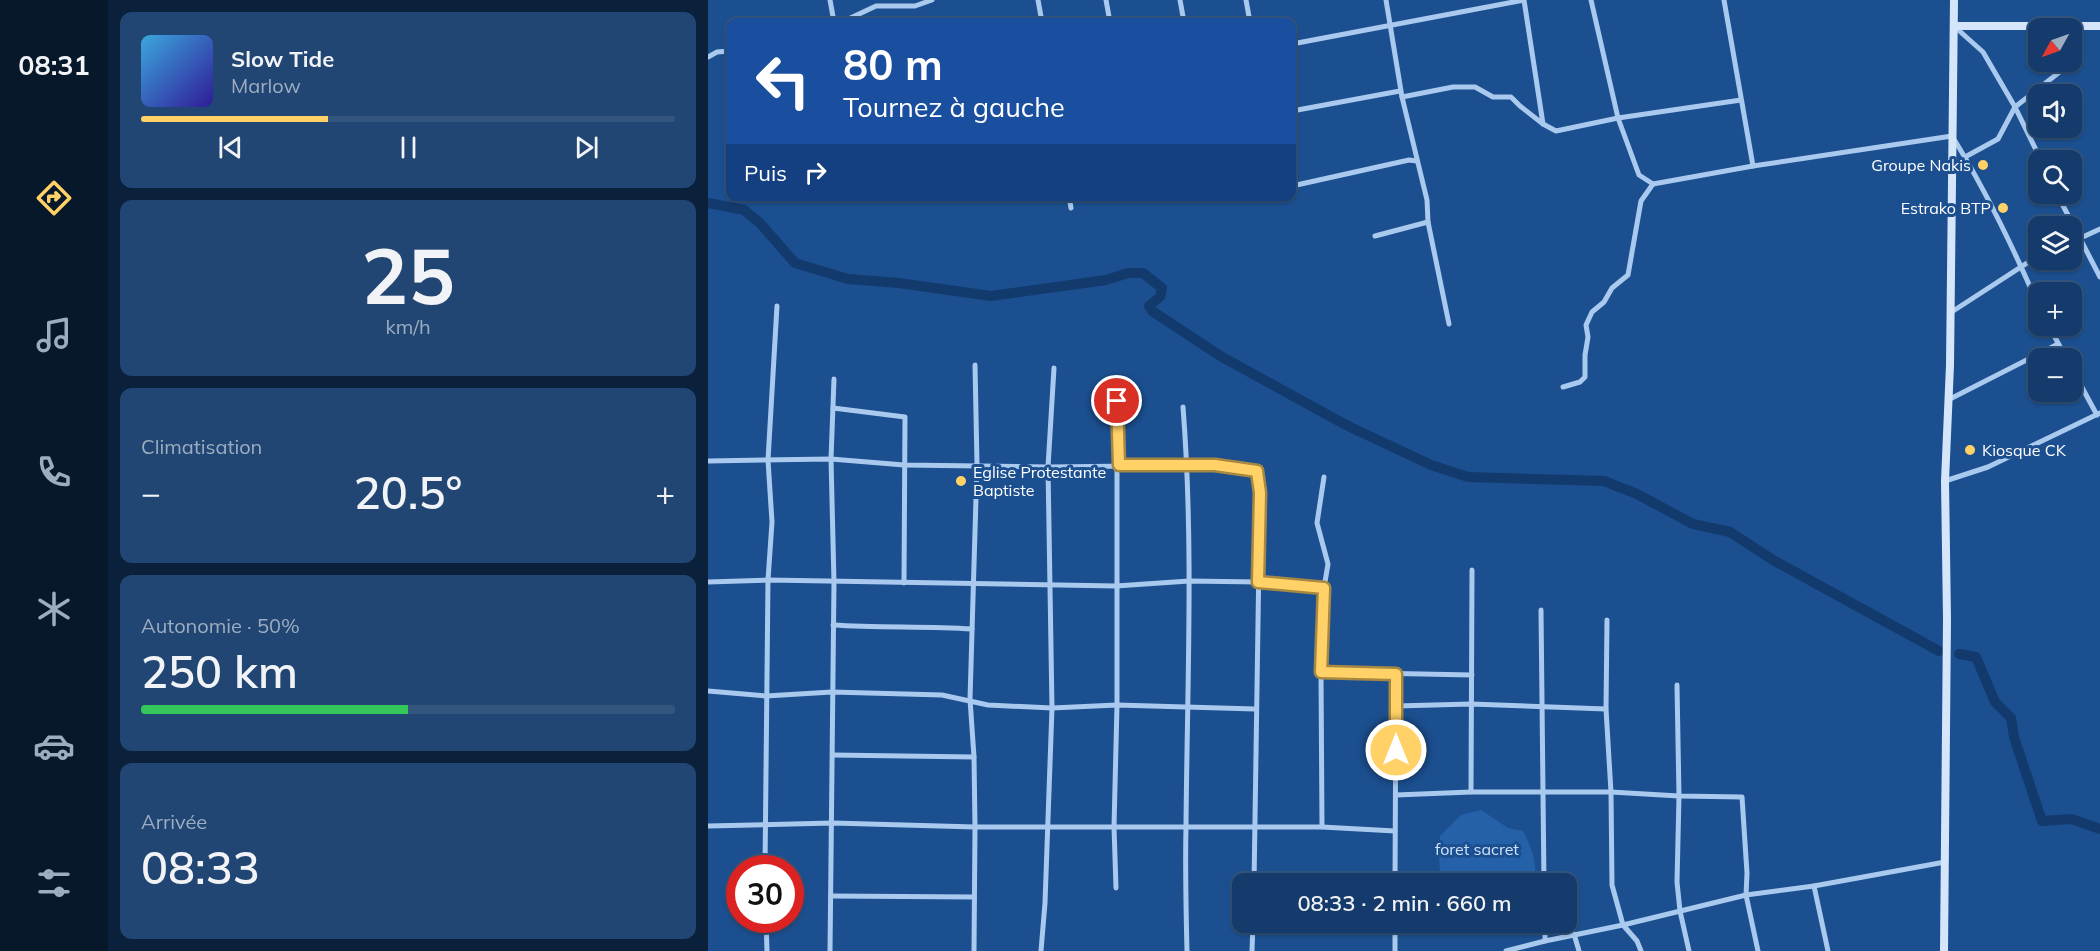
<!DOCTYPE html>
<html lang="fr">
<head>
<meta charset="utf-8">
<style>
  :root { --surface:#143b6b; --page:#214673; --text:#f1f3f6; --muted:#9dadc1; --line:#33557e; --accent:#ffd166 }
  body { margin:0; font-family:Mulish,sans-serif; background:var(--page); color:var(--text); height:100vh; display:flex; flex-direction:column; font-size:22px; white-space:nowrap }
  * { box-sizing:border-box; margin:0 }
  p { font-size:20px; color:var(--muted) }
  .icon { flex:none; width:33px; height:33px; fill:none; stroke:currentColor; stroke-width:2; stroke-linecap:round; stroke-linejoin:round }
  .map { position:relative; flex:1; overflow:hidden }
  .sheet { display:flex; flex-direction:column; gap:12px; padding:12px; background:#0b203b; width:600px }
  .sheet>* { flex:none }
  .top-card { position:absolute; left:18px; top:18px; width:570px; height:183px; border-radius:12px; box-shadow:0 2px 4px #0004,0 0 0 2px var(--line); background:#1a4fa0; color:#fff; overflow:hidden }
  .needle { width:39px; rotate:230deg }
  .fabs { position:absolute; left:1320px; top:18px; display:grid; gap:12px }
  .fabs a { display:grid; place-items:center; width:54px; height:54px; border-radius:12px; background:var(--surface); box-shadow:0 2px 4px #0004,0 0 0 2px var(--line); font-size:30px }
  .speed { position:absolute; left:18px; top:855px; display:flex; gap:12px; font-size:30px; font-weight:700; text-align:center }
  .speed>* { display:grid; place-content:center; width:78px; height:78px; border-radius:50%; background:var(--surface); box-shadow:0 2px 4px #0004,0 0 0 2px var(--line); line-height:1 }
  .speed .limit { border:9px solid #d22; background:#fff; color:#111 }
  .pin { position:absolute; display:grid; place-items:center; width:51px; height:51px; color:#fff; margin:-26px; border:3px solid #fff; border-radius:50%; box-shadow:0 2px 6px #0007 }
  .me { position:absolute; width:66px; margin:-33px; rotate:0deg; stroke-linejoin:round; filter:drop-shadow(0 0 4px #0008) }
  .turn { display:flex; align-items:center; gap:21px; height:126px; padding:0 18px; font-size:27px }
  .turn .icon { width:78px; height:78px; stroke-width:2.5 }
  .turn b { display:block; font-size:42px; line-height:51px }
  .then { display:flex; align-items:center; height:57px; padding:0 18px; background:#0003; gap:12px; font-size:22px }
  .big { font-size:45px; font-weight:600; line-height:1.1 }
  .sheet .widget { flex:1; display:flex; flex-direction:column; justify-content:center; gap:9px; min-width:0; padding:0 21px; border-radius:12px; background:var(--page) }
  .sheet .dial { align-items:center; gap:0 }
  .dial b { font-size:78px; line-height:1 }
  .song { display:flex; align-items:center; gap:18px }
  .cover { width:72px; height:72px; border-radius:9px; background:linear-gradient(135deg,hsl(200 70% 55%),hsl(250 70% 35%)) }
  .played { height:6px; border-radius:3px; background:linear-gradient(90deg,var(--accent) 35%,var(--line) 35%) }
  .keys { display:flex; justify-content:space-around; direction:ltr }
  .heat { display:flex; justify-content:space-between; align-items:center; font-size:33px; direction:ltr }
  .charge { height:9px; border-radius:4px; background:linear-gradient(90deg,#34c759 50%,var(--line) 0) }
  .trip { position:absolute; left:524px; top:873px; width:345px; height:60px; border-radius:12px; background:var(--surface); box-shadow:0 2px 4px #0004,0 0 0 2px var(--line); font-weight:600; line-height:60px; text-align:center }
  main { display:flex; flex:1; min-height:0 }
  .tab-bar { display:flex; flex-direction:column; width:108px; justify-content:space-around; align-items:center; background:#08182b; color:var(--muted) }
  .tab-bar .icon { width:42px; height:42px }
  .tab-bar .current { color:var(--accent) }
  .tab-bar b { font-size:27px; color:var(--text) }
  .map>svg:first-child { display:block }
  .green { fill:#2461a8 }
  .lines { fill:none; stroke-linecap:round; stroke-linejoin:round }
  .river { stroke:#123a6d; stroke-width:10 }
  .minor { stroke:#a9c9ee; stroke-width:5 }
  .secondary { stroke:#d6e6fa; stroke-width:8 }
  .route-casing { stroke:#a68842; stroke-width:15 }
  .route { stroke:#ffd166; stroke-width:10 }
  .poi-dot { fill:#ffd166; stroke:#1b4f8f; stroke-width:2 }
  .labels { text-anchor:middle; stroke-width:6; stroke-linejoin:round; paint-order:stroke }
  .poi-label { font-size:16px; fill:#fff; stroke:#1b4f8f; text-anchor:end }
  .park-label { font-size:16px; fill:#cfe3fa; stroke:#1b4f8f }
</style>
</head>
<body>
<main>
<nav class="tab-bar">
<b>08:31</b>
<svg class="icon current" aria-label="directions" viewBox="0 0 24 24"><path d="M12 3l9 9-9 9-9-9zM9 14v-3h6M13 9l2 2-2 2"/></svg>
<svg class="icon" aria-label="music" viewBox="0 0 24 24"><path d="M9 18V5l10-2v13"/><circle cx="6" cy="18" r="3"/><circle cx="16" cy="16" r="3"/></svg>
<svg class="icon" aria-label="phone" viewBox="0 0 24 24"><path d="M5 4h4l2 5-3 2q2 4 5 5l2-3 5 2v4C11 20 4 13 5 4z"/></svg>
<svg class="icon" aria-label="climate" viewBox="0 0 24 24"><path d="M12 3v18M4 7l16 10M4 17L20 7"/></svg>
<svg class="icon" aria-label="car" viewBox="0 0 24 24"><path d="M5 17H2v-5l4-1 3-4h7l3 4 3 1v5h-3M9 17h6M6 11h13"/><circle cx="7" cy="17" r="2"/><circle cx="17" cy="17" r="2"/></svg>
<svg class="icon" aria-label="filters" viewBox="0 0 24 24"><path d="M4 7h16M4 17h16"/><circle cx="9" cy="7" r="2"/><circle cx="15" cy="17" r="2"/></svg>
</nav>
<section class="sheet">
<div class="widget">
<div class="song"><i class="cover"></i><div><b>Slow Tide</b><p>Marlow</p></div></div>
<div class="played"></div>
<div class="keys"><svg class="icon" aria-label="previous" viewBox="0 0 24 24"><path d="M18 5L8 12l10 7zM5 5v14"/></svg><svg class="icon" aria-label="pause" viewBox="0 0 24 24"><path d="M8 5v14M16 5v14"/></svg><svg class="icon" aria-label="next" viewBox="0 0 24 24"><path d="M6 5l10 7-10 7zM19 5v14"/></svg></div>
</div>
<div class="widget dial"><b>25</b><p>km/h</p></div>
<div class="widget"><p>Climatisation</p>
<div class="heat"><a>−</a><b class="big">20.5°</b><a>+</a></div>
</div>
<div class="widget"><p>Autonomie · 50%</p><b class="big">250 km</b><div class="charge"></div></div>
<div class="widget"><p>Arrivée</p><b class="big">08:33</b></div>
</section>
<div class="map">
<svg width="1392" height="951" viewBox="0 0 1392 951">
  <rect width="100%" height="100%" fill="#1b4f8f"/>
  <!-- green -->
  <path class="green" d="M773,810l27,18 15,3c8,16 17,35 9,52h-91l-2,-25 1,-22 21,-21z"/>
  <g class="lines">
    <!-- river -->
    <g class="river">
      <polyline points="0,203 36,210 52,223 87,263 140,279 191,283 283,296 398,280 420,273 435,273 454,288 452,297 441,306 444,311 514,357 638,425 723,465 760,477 896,481 929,494 985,524 1022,532 1065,560 1231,651"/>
      <polyline points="1251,654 1268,657 1287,702 1303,718 1306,737 1334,821 1364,819 1392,829"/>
    </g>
    <!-- minor -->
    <g class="minor">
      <polyline points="122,0 126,22"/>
      <polyline points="330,0 334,22"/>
      <polyline points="398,0 402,22"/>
      <polyline points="472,0 476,22"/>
      <polyline points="538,0 542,22"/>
      <polyline points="678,0 694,97 719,200 720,222 741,324"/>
      <path d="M883,0l27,118 21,57 14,9 100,-18 199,-30c33,53 61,111 86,169"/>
      <polyline points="1016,0 1045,166"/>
      <polyline points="134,22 168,6 207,6 224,0"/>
      <polyline points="1247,27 1275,52 1307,107 1333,160"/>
      <polyline points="584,44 816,0 835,124"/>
      <polyline points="0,57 9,52 22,51"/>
      <polyline points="694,97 745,87 767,87 785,97 803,97 812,106 835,124 848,131 910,118 1033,100"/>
      <polyline points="584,111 692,91"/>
      <polyline points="1257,157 1290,139 1307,107 1372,56 1369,26"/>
      <polyline points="584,186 701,160 709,161"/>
      <polyline points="1349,194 1392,277"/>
      <polyline points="361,196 363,208"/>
      <polyline points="503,196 513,200 528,196"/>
      <polyline points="667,236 720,222"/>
      <polyline points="1364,242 1392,229"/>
      <polyline points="1242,313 1330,256"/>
      <polyline points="1341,326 1358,358"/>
      <polyline points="1364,369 1389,415"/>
      <polyline points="855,387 872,382 877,377 877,355 880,337 878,325 884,312 896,302 904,288 920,275 933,201 945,184"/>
      <polyline points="1240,400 1350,344"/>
      <path d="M475,407c11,140 4,281 3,421 -1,41 0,82 1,123"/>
      <polyline points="125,408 197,417 196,583"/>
      <polyline points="0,461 123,459 196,465 340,467 507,465 549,471 552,493 546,884"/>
      <polyline points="1237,481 1280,467 1392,413"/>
      <polyline points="0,582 60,580 408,586 481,581 550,582 616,588"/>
      <polyline points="833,610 836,884"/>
      <polyline points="899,620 898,709 903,792 904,885 915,925 929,941 933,951"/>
      <path d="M125,625c47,3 93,1 139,4"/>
      <polyline points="613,672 764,675"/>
      <polyline points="969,685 971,796 969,882 972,911 981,951"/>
      <polyline points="0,691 58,696 124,692 234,695 280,705 344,708 409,705 547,709"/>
      <polyline points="688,706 763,704 898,709"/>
      <polyline points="125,755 266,757"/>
      <polyline points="763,792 764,570"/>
      <polyline points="688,795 763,792 903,792 971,796 1034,797 1039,873 1038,895 1050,951"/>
      <polyline points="0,826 125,823 267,827 614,827 687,831"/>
      <polyline points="614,827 613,672 616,588 620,564 609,523 616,477"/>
      <polyline points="57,868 60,580 64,522 60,460 69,306"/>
      <polyline points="687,884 688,674"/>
      <polyline points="1106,886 1120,951"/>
      <polyline points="408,888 406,827 409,705 409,379"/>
      <polyline points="123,896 266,897"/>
      <polyline points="58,920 59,951"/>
      <polyline points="837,922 837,941"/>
      <polyline points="866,934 871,951"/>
      <polyline points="122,951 126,582 123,459 126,379"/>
      <polyline points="266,951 267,827 266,757 262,699 269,464 267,365"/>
      <polyline points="333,951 337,903 344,708 340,467 346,368"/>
      <polyline points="544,951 545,922"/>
      <polyline points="687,951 687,922"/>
      <polyline points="798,951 837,941 915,925 1038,895 1106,886 1237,862"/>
    </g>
    <!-- secondary -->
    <g class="secondary">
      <polyline points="1247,26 1392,26"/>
      <polyline points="1236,951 1239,619 1237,481 1242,365 1246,0"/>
    </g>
  </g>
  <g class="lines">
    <!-- route casing -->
    <g class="route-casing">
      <polyline id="route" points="409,401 411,465 507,465 549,471 552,493 550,582 616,588 613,672 688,674 688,750"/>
    </g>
    <!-- route -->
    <use href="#route" class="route"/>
  </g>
  <!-- markers -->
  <g class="poi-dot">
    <circle cx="1275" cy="165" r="6"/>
    <circle cx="1295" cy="208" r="6"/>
    <circle cx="1262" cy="450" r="6"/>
    <circle cx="253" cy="481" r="6"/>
  </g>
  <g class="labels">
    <!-- poi labels -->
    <g class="poi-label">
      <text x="1263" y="171">Groupe Nakis</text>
      <text x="1283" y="214">Estrako BTP</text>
      <text x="1274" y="456" text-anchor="start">Kiosque CK</text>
      <text x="265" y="478" text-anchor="start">Eglise Protestante<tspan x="265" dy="18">Baptiste</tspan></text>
    </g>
    <!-- park labels -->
    <g class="park-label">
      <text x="769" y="855">foret sacret</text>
    </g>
  </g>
</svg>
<div class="fabs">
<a><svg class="needle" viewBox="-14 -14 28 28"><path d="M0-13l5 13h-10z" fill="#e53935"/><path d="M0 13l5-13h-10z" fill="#9dadc1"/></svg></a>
<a><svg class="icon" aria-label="sound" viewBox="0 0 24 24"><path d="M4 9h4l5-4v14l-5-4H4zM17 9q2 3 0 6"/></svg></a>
<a><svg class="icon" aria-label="search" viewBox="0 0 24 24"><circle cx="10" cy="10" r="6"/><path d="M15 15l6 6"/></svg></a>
<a><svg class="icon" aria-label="layers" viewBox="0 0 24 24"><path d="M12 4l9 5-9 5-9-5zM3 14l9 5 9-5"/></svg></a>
<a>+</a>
<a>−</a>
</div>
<div class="speed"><div class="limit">30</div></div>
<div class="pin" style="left:409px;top:401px;background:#d93025"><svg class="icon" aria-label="arrive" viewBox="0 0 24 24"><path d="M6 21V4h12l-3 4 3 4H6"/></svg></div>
<svg class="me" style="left:688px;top:750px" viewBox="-20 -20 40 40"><circle r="17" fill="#ffd166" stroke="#fff" stroke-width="3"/><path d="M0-11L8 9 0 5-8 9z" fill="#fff"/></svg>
<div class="trip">08:33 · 2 min · 660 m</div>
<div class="top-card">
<div class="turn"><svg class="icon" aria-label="left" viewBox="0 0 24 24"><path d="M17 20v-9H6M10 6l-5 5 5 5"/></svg><div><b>80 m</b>Tournez à gauche</div></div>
<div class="then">Puis<svg class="icon" aria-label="right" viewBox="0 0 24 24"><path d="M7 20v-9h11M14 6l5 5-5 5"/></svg></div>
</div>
</div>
</main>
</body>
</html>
